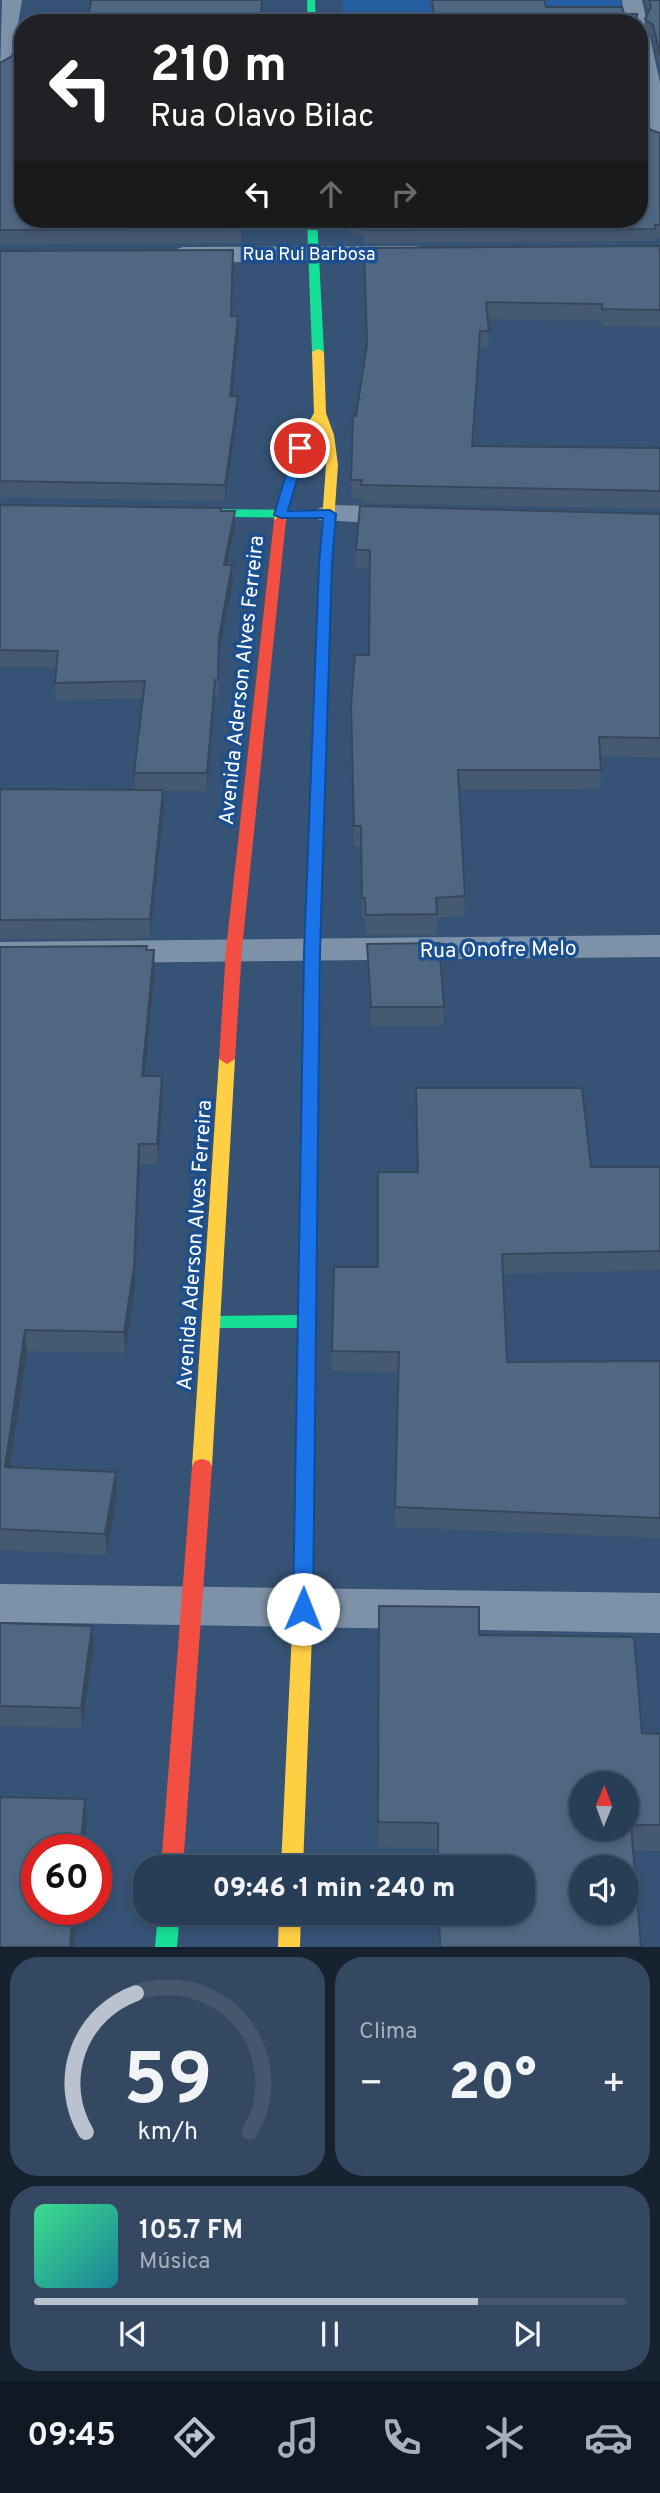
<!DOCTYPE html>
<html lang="pt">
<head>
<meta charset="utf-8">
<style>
  :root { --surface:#283e57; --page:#344961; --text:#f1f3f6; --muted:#a5aeba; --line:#44576d; --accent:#b9c2ce }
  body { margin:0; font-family:Overpass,sans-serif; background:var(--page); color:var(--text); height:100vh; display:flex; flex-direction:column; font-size:26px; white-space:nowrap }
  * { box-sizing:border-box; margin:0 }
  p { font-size:23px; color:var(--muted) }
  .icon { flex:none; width:38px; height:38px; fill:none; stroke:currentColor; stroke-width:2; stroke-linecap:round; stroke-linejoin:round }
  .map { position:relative; height:1947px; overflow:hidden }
  .side { display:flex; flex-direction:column; gap:10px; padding:10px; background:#162230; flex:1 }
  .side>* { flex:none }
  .top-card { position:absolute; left:14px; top:14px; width:634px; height:214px; border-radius:28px; box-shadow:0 4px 10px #0003,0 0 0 2px var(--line); background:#202124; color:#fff; overflow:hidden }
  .needle { width:46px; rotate:1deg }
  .controls { position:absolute; left:569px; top:1771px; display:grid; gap:14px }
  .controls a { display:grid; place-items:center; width:70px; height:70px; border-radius:50%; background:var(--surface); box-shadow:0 4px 10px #0003,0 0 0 2px var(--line); font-size:35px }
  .speed { position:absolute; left:21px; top:1834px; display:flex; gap:14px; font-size:35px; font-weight:700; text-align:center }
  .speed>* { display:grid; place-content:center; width:91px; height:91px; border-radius:50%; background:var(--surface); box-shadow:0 4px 10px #0003,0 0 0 2px var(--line); line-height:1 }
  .speed .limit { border:10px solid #d22; background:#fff; color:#111 }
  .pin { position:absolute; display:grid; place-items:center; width:60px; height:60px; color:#fff; margin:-30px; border:4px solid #fff; border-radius:50%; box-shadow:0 2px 7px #0007 }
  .me { position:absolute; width:77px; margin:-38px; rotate:1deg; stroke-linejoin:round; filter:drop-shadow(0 0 5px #0008) }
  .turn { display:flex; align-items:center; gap:24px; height:147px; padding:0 21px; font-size:32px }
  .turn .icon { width:91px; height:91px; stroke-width:2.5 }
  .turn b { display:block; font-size:49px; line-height:60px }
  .lanes { display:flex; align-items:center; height:66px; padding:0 21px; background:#0003; justify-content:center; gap:35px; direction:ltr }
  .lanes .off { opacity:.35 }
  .big { font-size:52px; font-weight:800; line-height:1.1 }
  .side .widget { flex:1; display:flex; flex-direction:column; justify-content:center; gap:10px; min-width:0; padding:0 24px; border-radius:28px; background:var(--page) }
  .side .dial { align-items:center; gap:0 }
  .dial svg { height:182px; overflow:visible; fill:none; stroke:var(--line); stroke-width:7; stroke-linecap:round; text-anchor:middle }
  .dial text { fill:var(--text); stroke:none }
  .song { display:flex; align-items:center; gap:21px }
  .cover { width:84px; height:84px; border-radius:10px; background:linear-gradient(135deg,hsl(150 70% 55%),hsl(190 70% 35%)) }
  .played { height:7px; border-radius:4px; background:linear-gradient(90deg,var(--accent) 75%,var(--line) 75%) }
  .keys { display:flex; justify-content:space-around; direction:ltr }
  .heat { display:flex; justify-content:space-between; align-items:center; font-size:38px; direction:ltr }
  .side .tiles { flex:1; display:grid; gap:10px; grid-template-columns:1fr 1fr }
  .widget:last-child { grid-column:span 2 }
  .trip { position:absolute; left:133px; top:1855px; width:402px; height:70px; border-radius:28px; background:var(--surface); box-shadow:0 4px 10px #0003,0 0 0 2px var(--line); font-weight:800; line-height:70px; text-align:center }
  .tab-bar { display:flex; height:112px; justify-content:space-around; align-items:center; background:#101923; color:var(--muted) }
  .tab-bar .icon { width:49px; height:49px }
  .tab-bar .on { color:var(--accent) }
  .tab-bar b { font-size:32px; color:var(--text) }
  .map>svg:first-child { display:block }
  .green { fill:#265fa1 }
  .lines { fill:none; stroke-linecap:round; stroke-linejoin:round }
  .street { fill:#7d92a8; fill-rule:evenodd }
  .fast { fill:#16e098; fill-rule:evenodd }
  .slow { fill:#ffcf43; fill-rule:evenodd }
  .jam { fill:#f24e42; fill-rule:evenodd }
  .wall { fill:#455971 }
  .shaded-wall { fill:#38485c }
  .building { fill:#506783; stroke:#38485c; stroke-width:2; fill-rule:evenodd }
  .route { fill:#1a73e8; stroke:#114b97; stroke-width:2 }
  .labels { text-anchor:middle; stroke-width:7; stroke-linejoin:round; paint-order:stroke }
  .far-street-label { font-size:18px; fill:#fff; stroke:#1b4f8f }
  .street-label { font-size:21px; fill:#fff; stroke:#1b4f8f }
</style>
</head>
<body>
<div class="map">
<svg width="660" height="1947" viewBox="0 0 660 1947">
  <rect width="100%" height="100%" fill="#365274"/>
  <!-- green -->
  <polygon class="green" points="342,0 620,0 626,23 345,23"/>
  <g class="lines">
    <!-- street -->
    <g class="street">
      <polygon points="2,0 22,0 11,67 0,74"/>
      <polygon points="622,0 642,0 647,23 644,28 639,29 639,23 625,23"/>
      <polygon points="639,31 650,37 660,83 660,143 652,141 648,136 639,89"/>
      <polygon points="416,246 425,249 429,254 425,259 183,263 174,260 170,255 174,250 183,247"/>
      <polygon points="330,505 412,507 423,510 427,516 423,522 412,525 319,520 315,514 319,508"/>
      <polygon points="660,935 660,957 0,964 0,942"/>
      <polygon points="0,1584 660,1593 660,1633 0,1622"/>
    </g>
    <!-- fast -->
    <g class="fast">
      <polygon points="307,0 315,0 316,23 308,23"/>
      <polygon points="307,219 317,219 324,352 318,355 312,352"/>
      <polygon points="182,509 307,510 313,514 307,518 178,516 176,513"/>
      <polygon points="313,925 321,930 316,1341 314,1346 300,1346 298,1341 298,1328 210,1328 204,1327 201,1322 204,1317 210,1316 298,1315 305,930"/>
      <polygon points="158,1913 180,1913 177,1947 155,1947"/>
    </g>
    <!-- slow -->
    <g class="slow">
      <polygon points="318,349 324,352 326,413 334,435 338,465 331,564 321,930 313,935 305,930 319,564 326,465 319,426 306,448 286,520 280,524 274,520 294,448 314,413 312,352"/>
      <polygon points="227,1054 235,1059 212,1466 209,1471 202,1473 195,1471 192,1466 219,1059"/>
      <polygon points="307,1334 314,1336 316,1341 313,1609 303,1867 281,1867 293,1609 298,1341 300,1336"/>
      <polygon points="279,1913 301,1913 300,1947 278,1947"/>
    </g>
    <!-- jam -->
    <g class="jam">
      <polygon points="280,516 286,520 242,949 235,1059 227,1064 219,1059 226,949 274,520"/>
      <polygon points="202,1459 209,1461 212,1466 183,1867 161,1867 192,1466 195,1461"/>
    </g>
  </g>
  <!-- wall -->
  <g class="wall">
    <polygon points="430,0 544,0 546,7 624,14 637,23 433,23"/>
    <polygon points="645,0 660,0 660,71 653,36 644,31 645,19 649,12"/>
    <polygon points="0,63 23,219 244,219 241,243 0,244"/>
    <polygon points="646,124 651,130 660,133 660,238 655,238 654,241 364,243 363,235 351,235 349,219 639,219"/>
    <polygon points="364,248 660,253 660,327 601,326 601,321 488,319 489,331 488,347 480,347 472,446 660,448 660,509 361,503 361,498 351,498 353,416 356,416 366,348"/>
    <polygon points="0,251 234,265 232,316 239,331 232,396 238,411 225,501 0,497"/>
    <polygon points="0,505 235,511 235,527 228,565 232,565 233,582 219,653 219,697 215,697 207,791 163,791 164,809 150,938 0,939 0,789 135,790 134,773 143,698 56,700 55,683 57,667 0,667"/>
    <polygon points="660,514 660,758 600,756 601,770 600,789 459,790 465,896 464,916 437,918 436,935 366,935 365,918 362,918 361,846 354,846 351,725 369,655 370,569 356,568 356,550"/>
    <polygon points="367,944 444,1007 443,1026 371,1026 367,963"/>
    <polygon points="0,947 147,950 155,969 145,1076 162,1076 163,1096 158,1164 140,1164 135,1287 125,1353 27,1351 10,1467 116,1472 117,1493 107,1555 0,1550"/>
    <polygon points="416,1088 591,1167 660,1167 660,1270 503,1274 507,1362 660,1361 660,1538 395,1527 398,1372 332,1371 332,1351 378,1267 417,1172"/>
    <polygon points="379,1606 479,1635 642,1733 660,1734 660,1851 633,1850 641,1947 438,1947 438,1913 523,1913 523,1867 437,1867 437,1848 378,1847"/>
    <polygon points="0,1623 94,1646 82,1728 0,1726"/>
  </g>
  <!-- shaded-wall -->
  <g class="shaded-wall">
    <polygon points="262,0 263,0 261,23 260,23"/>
    <polygon points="242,219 244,219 241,243 241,229"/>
    <polygon points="233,250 234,265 231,331 231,316"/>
    <polygon points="238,316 239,331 231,411 230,396"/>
    <polygon points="480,331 480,347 471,464 472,446"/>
    <polygon points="238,396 238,411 225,501 225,485"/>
    <polygon points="235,511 235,527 224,581 224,565"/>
    <polygon points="232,565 233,582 219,653 219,697 219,637"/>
    <polygon points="215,680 215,697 207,791 207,773"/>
    <polygon points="163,790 164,809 150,938 150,919"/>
    <polygon points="154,950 155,969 143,1096 142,1076"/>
    <polygon points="162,1076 163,1096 158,1164 157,1144"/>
    <polygon points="139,1144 140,1164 135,1287 125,1353 124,1332"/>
    <polygon points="25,1330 27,1351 7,1487 5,1467"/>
    <polygon points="116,1472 117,1493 107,1555 105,1534"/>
    <polygon points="92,1626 94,1646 82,1728 81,1708"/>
    <polygon points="85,1799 87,1822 84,1850 80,1850"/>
    <polygon points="73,1909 78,1909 74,1947 70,1947"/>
  </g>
  <!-- building -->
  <g class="building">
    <polygon points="91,0 262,0 260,23 88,23"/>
    <polygon points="432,0 544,0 546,7 622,7 624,14 637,14 637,23 435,23"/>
    <polygon points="649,0 660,0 660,55 653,25 645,19 651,7"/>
    <polygon points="14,48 23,48 23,219 242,219 241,229 0,230 0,63 12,56"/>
    <polygon points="639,85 646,124 651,130 660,133 660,225 655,225 655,229 364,230 363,222 351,223 351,219 639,219"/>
    <polygon points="659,246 660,253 660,310 602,309 602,304 486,302 489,331 480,331 472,446 660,448 660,491 361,485 362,480 351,480 353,416 356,416 367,344 364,248"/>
    <polygon points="233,250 231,316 238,316 230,396 238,396 225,485 0,481 0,251"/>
    <polygon points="0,505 221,508 221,511 235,511 224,565 232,565 219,637 218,680 215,680 207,773 134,773 145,681 55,683 58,651 0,650"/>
    <polygon points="360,506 660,514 660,738 599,737 601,770 458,770 465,896 436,898 437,914 366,915 365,898 362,898 361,826 354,826 351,705 355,655 369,655 370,550 356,550"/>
    <polygon points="0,789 163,790 150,919 0,920"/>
    <polygon points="439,943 444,1007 371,1007 367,944"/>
    <polygon points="147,946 146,950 154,950 142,1076 162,1076 157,1144 139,1144 134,1267 124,1332 25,1330 5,1467 116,1472 105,1534 0,1529 0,947"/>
    <polygon points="416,1088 582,1088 591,1167 660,1167 660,1251 502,1254 507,1362 660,1361 660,1518 395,1507 399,1352 332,1351 334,1267 378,1267 378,1172 418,1172"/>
    <path d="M379,1606l100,1v28l155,2 8,96 18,1v91h-29l10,122h-201l-1,-34h84v-46h-85v-44l-60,-1zM581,1783h45v46h-45zM581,1867h45v46h-45z"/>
    <polygon points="0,1623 92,1626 81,1708 0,1706"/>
    <polygon points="0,1797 85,1799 80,1850 37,1850 37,1909 73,1909 70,1947 0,1947"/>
  </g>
  <!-- route -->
  <polygon class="route" points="300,444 306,448 288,511 330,510 336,514 332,564 320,952 313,1609 310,1614 296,1614 293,1609 304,952 319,564 323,518 281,518 274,515 294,448"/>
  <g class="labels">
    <!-- far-street labels -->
    <g class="far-street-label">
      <text x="309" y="260">Rua Rui Barbosa</text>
    </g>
    <!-- street labels -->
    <g class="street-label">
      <text transform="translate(241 680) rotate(-84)" y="7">Avenida Aderson Alves Ferreira</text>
      <text transform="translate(498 949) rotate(-1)" y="7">Rua Onofre Melo</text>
      <text transform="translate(194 1245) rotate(-86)" y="7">Avenida Aderson Alves Ferreira</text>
    </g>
  </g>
</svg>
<div class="controls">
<a><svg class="needle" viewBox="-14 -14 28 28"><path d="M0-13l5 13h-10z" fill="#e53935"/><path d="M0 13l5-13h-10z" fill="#a5aeba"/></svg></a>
<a><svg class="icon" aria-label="sound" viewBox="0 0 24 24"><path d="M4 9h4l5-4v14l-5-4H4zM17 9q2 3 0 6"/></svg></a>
</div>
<div class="speed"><div class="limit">60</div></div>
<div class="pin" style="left:300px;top:448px;background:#d93025"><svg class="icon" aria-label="arrive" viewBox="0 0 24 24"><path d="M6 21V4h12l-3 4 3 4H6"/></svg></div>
<svg class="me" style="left:303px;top:1609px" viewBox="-20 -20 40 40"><circle r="19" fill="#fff"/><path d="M0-13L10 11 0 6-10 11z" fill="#1a73e8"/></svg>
<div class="trip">09:46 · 1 min · 240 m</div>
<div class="top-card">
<div class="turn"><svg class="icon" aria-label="left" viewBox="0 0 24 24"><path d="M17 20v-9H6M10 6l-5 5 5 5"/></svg><div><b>210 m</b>Rua Olavo Bilac</div></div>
<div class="lanes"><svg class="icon" aria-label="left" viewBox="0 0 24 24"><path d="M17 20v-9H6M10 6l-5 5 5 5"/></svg><svg class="icon off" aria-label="ahead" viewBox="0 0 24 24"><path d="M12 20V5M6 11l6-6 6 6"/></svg><svg class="icon off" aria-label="right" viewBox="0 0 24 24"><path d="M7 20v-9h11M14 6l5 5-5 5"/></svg></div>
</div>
</div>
<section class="side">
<div class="tiles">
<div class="widget dial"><svg viewBox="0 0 100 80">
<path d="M14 69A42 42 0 1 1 86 69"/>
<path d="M14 69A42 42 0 0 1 36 8" stroke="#b9c2ce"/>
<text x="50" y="56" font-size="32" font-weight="700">59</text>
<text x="50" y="72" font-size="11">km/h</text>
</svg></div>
<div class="widget"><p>Clima</p>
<div class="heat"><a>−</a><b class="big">20°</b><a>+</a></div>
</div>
<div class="widget">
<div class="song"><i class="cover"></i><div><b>105.7 FM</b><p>Música</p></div></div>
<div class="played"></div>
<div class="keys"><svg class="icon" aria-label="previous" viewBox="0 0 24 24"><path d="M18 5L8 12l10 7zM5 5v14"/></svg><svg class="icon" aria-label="pause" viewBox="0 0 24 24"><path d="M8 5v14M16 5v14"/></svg><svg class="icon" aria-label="next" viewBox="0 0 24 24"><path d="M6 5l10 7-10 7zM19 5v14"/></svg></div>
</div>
</div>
</section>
<nav class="tab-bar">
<b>09:45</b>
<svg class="icon on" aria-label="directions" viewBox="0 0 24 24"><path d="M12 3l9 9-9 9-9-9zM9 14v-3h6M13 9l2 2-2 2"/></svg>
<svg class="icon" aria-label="music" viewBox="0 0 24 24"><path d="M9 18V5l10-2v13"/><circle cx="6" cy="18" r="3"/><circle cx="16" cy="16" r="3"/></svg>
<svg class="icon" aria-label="phone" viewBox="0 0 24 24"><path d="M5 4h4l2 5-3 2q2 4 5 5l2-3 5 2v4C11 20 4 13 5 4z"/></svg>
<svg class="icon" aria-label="climate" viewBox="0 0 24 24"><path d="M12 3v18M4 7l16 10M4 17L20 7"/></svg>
<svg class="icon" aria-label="car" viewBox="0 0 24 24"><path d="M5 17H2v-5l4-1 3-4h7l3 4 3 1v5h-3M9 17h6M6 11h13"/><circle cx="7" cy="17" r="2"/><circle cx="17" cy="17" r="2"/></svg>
</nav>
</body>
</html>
